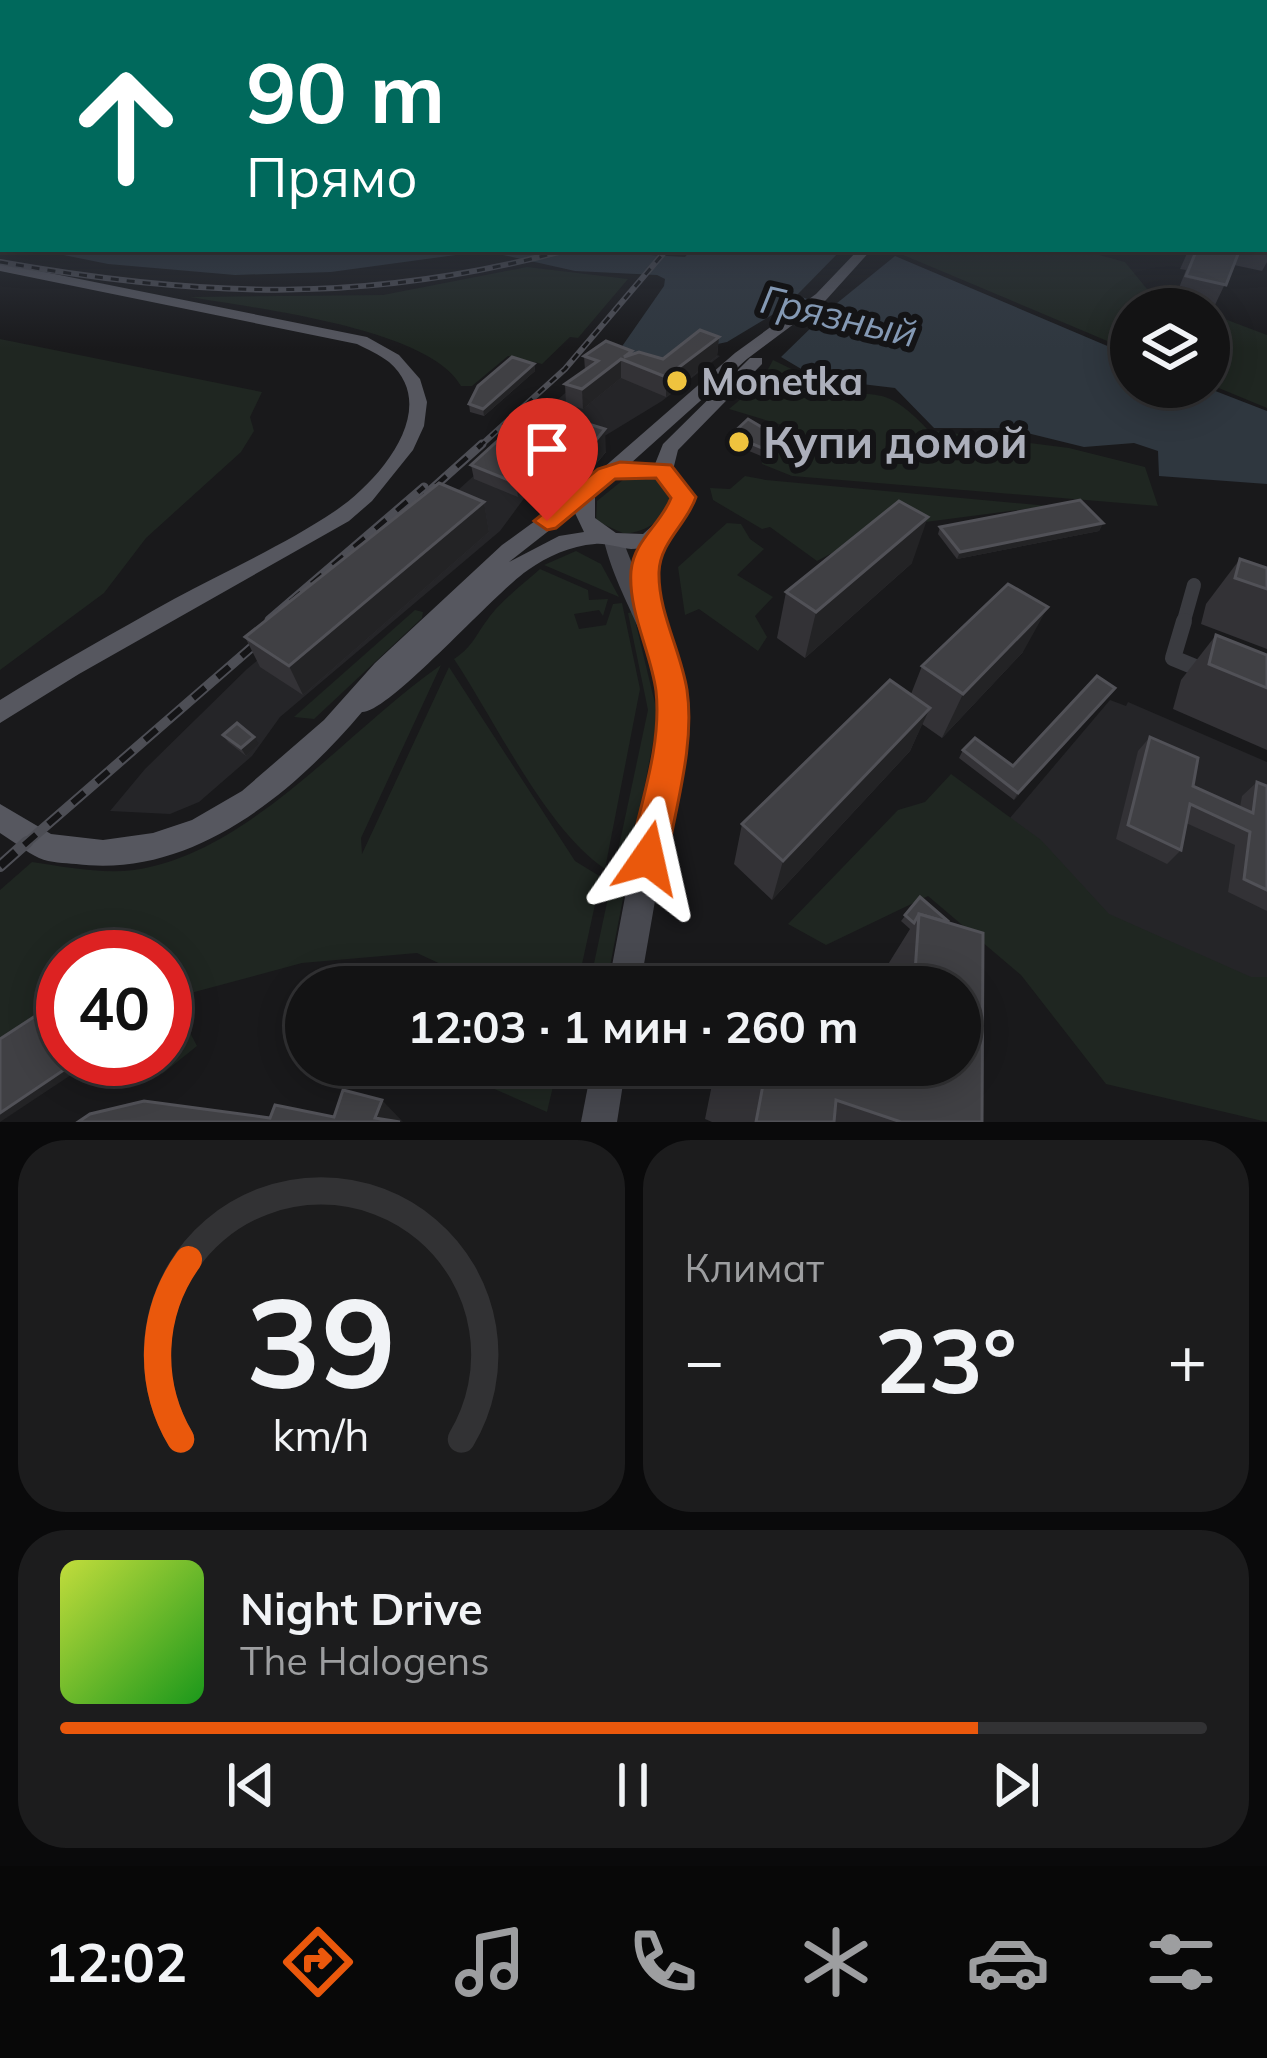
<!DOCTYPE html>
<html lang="ru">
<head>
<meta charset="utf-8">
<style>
  :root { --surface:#131314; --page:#1c1c1d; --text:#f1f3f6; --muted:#9d9ea0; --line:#323234; --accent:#ea580c }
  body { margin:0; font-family:Mulish,sans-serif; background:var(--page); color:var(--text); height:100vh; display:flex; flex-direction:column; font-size:45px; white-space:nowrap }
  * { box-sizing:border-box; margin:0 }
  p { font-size:39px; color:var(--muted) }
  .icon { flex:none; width:66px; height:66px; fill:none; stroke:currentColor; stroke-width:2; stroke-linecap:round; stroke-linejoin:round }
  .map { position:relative; height:1122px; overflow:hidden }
  .drawer { display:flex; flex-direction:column; gap:18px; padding:18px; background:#0a0a0b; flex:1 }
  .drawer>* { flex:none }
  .top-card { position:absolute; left:0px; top:0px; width:1269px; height:252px; box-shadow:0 6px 30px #0003,0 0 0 3px var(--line); background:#00695c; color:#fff; overflow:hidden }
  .controls { position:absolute; left:1110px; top:288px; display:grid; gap:24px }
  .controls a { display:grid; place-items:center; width:120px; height:120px; border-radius:50%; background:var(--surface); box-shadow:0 6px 30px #0003,0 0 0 3px var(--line); font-size:60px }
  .speed { position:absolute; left:36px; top:930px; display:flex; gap:24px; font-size:60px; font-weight:700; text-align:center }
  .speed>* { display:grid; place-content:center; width:156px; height:156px; border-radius:50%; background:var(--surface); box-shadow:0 6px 30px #0003,0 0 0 3px var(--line); line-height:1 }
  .speed .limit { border:18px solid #d22; background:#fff; color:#111 }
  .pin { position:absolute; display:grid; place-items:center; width:102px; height:102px; color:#fff; margin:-123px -51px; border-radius:50% 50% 50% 0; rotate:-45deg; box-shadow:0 0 12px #0007 }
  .pin .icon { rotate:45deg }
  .me { position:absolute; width:132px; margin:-66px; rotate:11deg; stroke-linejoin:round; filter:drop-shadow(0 0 9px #0008) }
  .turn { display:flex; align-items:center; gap:42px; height:252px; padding:0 48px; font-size:54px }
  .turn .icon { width:156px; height:156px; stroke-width:2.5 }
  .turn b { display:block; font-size:84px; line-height:102px }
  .big { font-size:90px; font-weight:700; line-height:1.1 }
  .drawer .card { flex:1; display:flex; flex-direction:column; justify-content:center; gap:18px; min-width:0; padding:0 42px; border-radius:48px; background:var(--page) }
  .drawer .dial { align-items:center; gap:0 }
  .dial svg { height:312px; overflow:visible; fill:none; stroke:var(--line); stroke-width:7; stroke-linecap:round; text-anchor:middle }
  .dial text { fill:var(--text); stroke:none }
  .song { display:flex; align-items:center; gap:36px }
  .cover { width:144px; height:144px; border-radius:18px; background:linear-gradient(135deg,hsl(70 70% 55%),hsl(120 70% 35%)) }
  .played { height:12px; border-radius:6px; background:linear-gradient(90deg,var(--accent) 80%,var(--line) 80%) }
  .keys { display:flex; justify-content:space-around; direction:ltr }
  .heat { display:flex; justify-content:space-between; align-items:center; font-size:66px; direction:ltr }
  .drawer .tiles { flex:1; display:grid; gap:18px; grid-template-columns:1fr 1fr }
  .card:last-child { grid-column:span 2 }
  .trip { position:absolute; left:285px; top:966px; width:696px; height:120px; border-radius:60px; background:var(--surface); box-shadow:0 6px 30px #0003,0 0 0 3px var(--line); font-weight:700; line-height:120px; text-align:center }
  .tabs { display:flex; height:192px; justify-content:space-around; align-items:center; background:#080808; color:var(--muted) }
  .tabs .icon { width:84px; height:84px }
  .tabs .current { color:var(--accent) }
  .tabs b { font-size:54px; color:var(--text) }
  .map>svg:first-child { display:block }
  .built { fill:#252528 }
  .green { fill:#1f2621 }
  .water { fill:#2f373f }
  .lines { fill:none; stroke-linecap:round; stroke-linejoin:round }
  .street-far1 { stroke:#3a3b40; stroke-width:14 }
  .street { stroke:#3a3b40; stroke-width:16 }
  .secondary { fill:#484950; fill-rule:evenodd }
  .primary { fill:#56575f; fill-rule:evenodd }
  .rail-far3-casing { stroke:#4d4e55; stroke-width:6 }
  .rail-far2-casing { stroke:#4d4e55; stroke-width:9 }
  .rail-far1-casing { stroke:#4d4e55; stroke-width:10 }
  .rail-casing { stroke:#4d4e55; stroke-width:12 }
  .rail-far3 { stroke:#141416; stroke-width:3; stroke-dasharray:8; stroke-linecap:butt }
  .rail-far2 { stroke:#141416; stroke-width:4.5; stroke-dasharray:14; stroke-linecap:butt }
  .rail-far1 { stroke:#141416; stroke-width:6; stroke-dasharray:16; stroke-linecap:butt }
  .rail { stroke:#141416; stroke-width:8; stroke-dasharray:21; stroke-linecap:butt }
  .wall { fill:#333236 }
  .shaded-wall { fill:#232325 }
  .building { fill:#404044; stroke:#515157; stroke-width:3 }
  .route { fill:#ea580c; stroke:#983908; stroke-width:3 }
  .poi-dot { fill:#efc33e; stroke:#141416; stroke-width:4.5 }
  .labels { text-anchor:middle; stroke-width:12; stroke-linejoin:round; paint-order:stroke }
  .far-water-label { font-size:39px; font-style:italic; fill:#8499b4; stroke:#141416 }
  .far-poi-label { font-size:39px; font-weight:bold; fill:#acafbb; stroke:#141416; text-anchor:start }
  .poi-label { font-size:45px; font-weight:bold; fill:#acafbb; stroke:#141416; text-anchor:start }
</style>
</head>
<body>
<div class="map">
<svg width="1267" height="1122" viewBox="0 0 1267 1122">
  <rect width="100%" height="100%" fill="#19191b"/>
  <!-- built -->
  <g class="built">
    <polygon points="699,349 720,356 662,401 603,437 606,452 593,468 564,459 528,493 500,531 280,717 252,756 199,802 170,814 110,811 145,769 247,669 425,520 585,375 662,378"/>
    <polygon points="1110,700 1126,706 1128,702 1267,762 1267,1112 949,890"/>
  </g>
  <!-- green -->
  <g class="green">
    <polygon points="889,249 1077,249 1125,262 1147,289 1199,309 1131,309 1131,351"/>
    <path d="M527,267l101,12 -50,59 -8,-1 -28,27 -34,-8 -36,30h-11c-32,-58 -208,-78 -271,-89l193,-2z"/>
    <polygon points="1209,313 1267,335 1267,408 1209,384"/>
    <polygon points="0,339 262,392 250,417 254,431 241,452 146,538 104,593 0,670"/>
    <path d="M773,360l43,21 8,15c55,-3 64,-8 104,34l141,18 76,19 13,39 -366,-30 -30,-12 1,-5 29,-31 -63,-19 32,-27z"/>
    <path d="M649,475l15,5 10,11c-5,26 -24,40 -49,43l-29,-13 1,-20 26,-21z"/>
    <polygon points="745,476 766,480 1049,506 879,528 817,561 770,527 762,529 713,500 710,488 730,489"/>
    <polygon points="727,523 741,524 750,539 764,549 737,575 773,597 755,616 767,637 758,651 699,609 685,615 678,567"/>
    <polygon points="576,551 601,564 619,597 544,565"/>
    <path d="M540,569l48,21 1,10 19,-1 -5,17 -4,-6 -25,4 5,15 27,-4 7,-21 9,-1 18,86 -35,180c-60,-41 -109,-147 -151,-210 17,-11 21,-22 31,-36 13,-20 37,-38 55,-54z"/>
    <polygon points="415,610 423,612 422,618 314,719 294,717"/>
    <polygon points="633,612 658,716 606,987 589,987 648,710 628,613"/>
    <path d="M441,665l-80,173 1,16 87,-187 126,194 26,16 -24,110h-87l-73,-34 -115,10 -130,35 25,48 -35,28 -7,-15h10l4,-59h-4v-43h-102v42l-63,40v-149l32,-28c33,5 69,12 102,8 117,-17 214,-141 307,-205z"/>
    <polygon points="951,774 1041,840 1109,914 1251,977 1267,977 1267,1122 1106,1084 1021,975 928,896 826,945 788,924 898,810 925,802"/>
    <polygon points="475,1065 558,1065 547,1112 469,1078"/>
  </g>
  <!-- water -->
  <polygon class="water" points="34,249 646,249 650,255 685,257 692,249 842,249 797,295 831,308 895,256 1131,356 1131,387 1205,387 1267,411 1267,484 1159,476 1158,451 1134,443 1084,447 1007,428 934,428 895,388 853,383 830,386 781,357 820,319 787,306 727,342 699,348 662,376 616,355 664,286 665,279 657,275 575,271 485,251 331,272 235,275 108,264"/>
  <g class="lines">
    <!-- street-far1 -->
    <polyline class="street-far1" points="1183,624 1194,585"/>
    <!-- street -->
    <polyline class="street" points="1184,621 1173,658 1207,672"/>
    <!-- secondary -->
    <g class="secondary">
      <path d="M657,528l10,7 -11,35 11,57 -2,4 14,40 6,58 -45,258h-32l51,-270c-2,-77 -38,-109 -55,-176l10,-7 7,2 14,35 12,-36z"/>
      <polygon points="592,1065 626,1065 617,1122 581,1122"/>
    </g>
    <!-- primary -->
    <g class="primary">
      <path d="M859,249h13l-46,51 -79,59 -116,104 24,1 8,-20 87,-86h12v6l-84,86 -5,20 19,22c-6,30 -27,57 -61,57 -12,-1 -24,-6 -36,-5 -25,2 -47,12 -67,26 -35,24 -139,143 -166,142 -69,82 -171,167 -286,152 -12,-1 -25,-1 -37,-6 -13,-6 -26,-17 -39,-25v-29l51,30 52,6 50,-7 39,-13 50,-29 82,-71 51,-57 127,-118 77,-56 156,-136 81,-59zM634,474l23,2 15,17 -3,18 -26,23 -27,-1 -21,-15v-23l20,-17zM574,511l10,21 -25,4 -50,26z"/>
      <path d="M0,263l367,74 32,18 21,24 7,23 -3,24 -11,24 -41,51 -23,20 -270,153 -79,49v-23c57,-36 115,-68 174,-101 52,-28 112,-55 161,-88 42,-28 108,-102 54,-149 -9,-7 -22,-13 -32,-18l-357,-73z"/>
    </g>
    <!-- rail-far3 casing -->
    <g class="rail-far3-casing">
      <g id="rail-far3">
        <path d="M0,262c204,36 369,42 570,-13"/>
        <polyline points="479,447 565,369 667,249"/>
      </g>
    </g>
    <!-- rail-far2 casing -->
    <g class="rail-far2-casing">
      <g id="rail-far2">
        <polyline points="415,504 482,444"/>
        <polyline points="269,620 424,487"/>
      </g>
    </g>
    <!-- rail-far1 casing -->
    <g class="rail-far1-casing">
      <polyline id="rail-far1" points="24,845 275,627"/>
    </g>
    <!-- rail casing -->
    <g class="rail-casing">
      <polyline id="rail" points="0,866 27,842"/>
    </g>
    <!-- rail-far3 -->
    <use href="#rail-far3" class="rail-far3"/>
    <!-- rail-far2 -->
    <use href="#rail-far2" class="rail-far2"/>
    <!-- rail-far1 -->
    <use href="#rail-far1" class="rail-far1"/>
    <!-- rail -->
    <use href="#rail" class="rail"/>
  </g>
  <!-- wall -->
  <g class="wall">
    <polygon points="1266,233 1267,262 1262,271 1234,265 1214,307 1175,298 1186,270 1180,269 1189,249 1266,249"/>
    <polygon points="719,337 717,356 666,397 621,378 583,409 566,404 565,384 585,370 584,356 632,354 663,359"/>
    <polygon points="534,364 535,371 484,416 470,412 469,404"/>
    <polygon points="527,414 571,447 572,461 560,457 518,497 474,479 471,465"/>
    <polygon points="585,423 606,452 593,467 573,461 572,438"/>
    <polygon points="731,435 775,435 774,443 761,456 730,443"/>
    <polygon points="484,502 489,532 303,695 260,667 245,637"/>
    <polygon points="1103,523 1099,531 957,559 938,534 940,527"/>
    <polygon points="1240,559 1267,568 1267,649 1201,624 1206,604"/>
    <polygon points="912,563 805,658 777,638 786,592"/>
    <polygon points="1216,635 1267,655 1267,750 1173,709 1181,680"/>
    <polygon points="1023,652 942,738 922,724 910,751 772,900 734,864 742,824 911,694 922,666"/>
    <polygon points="1109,695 1014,800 959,758 963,750 1013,766"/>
    <polygon points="223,735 259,744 246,756 228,742"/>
    <polygon points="1150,737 1193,786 1240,807 1242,796 1257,782 1267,786 1267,911 1228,892 1235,845 1186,823 1181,850 1167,864 1116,839 1138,751"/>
    <polygon points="920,897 948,921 947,923 983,933 982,1122 712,1122 705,1119 716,1065 960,1065 960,987 876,987 877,982 910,929 901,921"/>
  </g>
  <!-- shaded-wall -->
  <g class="shaded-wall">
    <polygon points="719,337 717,356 666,397 666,377"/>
    <polygon points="621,359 621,378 583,409 582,389"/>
    <polygon points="534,364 535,371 484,416 483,409"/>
    <polygon points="605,429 606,452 593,467 592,445"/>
    <polygon points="775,435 774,443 761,456 762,448"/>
    <polygon points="559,444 560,457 518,497 516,483"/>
    <polygon points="484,502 489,532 303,695 289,666"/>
    <polygon points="928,517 912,563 805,658 816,612"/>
    <polygon points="1103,523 1099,531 957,559 960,552"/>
    <polygon points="1048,607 1023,652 942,738 963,694"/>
    <polygon points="1115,688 1109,695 1014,800 1018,793"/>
    <polygon points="930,708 910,751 772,900 783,861"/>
    <polygon points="254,737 259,744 246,756 241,748"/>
    <polygon points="80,1059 95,1059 0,1122 0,1113"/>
    <polygon points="382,1100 403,1122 375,1118"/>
  </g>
  <!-- building -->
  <g class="building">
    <polygon points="1197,249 1240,249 1226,285 1186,276"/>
    <polygon points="700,330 719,337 666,377 621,359 582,389 565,384 598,361 584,356 606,341 632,351 624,357 639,352 663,359"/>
    <polygon points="512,357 534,364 483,409 469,404 478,386"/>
    <polygon points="527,414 567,424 571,447 559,444 516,483 471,465"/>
    <polygon points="748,419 775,435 762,448 731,435"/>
    <polygon points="585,423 605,429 592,445 572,438"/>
    <polygon points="439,483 484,502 289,666 245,637"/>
    <polygon points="1080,500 1103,523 960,552 940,527"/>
    <polygon points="899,501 928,517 816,612 786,592"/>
    <polygon points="1240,559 1267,568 1267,589 1235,578"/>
    <polygon points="1008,584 1048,607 963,694 922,666"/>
    <polygon points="1216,635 1267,655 1267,688 1209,664"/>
    <polygon points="1097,676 1115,688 1018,793 963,750 975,738 1013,766"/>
    <polygon points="890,680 930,708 783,861 742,824"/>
    <polygon points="237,723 254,737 241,748 223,735"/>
    <polygon points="1150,737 1198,758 1193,786 1253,813 1257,782 1267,786 1267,890 1244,879 1250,832 1190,804 1181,850 1128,825"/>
    <polygon points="920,897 948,921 947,922 919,914 914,923 905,915"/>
    <polygon points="919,914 983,933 982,1122 901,1122 836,1100 834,1122 756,1122 763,1085 719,1070 720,1065 960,1065 960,987 914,987"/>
    <polygon points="406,968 457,987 397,987"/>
    <polygon points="63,998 63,1059 80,1059 0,1113 0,1039"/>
    <polygon points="343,1090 382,1100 375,1118 400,1122 78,1122 90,1114 144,1101 270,1118 275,1105 334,1117"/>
  </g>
  <!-- sky -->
  <linearGradient id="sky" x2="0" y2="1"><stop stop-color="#0e0e0f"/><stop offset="0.55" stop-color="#383e4a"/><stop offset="1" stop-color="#383e4a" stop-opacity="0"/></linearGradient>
  <rect width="1267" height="349" fill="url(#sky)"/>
  <!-- route -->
  <path class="route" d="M620,462l51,3 25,32c-9,27 -36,45 -37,75 -1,40 22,79 28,118 8,54 -11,115 -20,168l-6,13 -13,5 -13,-5 -6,-13c11,-53 33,-113 27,-167 -5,-39 -28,-79 -25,-120 3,-31 30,-47 40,-73l-15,-20 -41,1 -59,49 -9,2 -13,-9 64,-52z"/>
  <!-- markers -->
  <g class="poi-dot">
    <circle cx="677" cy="381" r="12"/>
    <circle cx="739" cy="442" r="12"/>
  </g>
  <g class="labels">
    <!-- far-water labels -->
    <g class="far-water-label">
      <text transform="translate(839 316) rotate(13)" y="14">Грязный</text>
    </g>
    <!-- far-poi labels -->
    <g class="far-poi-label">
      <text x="701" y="395">Monetka</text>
    </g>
    <!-- poi labels -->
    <g class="poi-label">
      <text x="763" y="458">Купи домой</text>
    </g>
  </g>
</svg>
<div class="controls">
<a><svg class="icon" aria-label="layers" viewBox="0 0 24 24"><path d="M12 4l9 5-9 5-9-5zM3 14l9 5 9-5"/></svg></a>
</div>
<div class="speed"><div class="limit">40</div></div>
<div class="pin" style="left:547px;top:521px;background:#d93025"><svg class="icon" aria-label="arrive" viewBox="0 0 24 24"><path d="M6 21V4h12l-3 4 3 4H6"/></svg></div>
<svg class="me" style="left:648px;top:858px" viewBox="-20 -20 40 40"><path d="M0-17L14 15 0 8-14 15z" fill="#ea580c" stroke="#fff" stroke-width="4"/></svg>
<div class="trip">12:03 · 1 мин · 260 m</div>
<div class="top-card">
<div class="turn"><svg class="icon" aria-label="ahead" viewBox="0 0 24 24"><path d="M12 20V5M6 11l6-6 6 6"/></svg><div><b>90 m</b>Прямо</div></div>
</div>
</div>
<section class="drawer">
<div class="tiles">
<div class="card dial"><svg viewBox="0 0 100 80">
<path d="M14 69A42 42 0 1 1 86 69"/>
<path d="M14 69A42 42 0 0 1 16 23" stroke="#ea580c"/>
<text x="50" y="56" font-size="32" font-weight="700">39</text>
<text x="50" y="72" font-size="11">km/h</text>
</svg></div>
<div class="card"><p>Климат</p>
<div class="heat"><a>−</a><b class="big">23°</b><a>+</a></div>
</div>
<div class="card">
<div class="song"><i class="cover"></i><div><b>Night Drive</b><p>The Halogens</p></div></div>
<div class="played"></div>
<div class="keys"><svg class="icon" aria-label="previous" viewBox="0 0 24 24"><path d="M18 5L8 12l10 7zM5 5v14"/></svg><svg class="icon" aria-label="pause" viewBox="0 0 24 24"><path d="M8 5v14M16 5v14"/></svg><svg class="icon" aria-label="next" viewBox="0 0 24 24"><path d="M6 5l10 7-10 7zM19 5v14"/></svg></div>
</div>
</div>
</section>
<nav class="tabs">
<b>12:02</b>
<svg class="icon current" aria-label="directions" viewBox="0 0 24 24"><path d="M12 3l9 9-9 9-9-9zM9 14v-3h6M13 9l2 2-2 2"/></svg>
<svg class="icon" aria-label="music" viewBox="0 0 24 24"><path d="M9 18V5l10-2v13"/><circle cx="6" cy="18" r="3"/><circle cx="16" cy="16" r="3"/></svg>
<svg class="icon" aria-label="phone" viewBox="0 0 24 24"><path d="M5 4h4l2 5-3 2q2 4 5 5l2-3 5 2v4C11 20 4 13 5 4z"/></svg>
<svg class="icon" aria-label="climate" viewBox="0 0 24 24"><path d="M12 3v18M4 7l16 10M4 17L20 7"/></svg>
<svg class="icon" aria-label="car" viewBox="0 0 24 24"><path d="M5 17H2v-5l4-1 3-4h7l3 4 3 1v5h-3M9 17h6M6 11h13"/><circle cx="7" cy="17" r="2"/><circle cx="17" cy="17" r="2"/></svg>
<svg class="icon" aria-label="filters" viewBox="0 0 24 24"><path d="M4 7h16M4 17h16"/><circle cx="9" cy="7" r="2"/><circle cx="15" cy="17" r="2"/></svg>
</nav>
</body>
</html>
